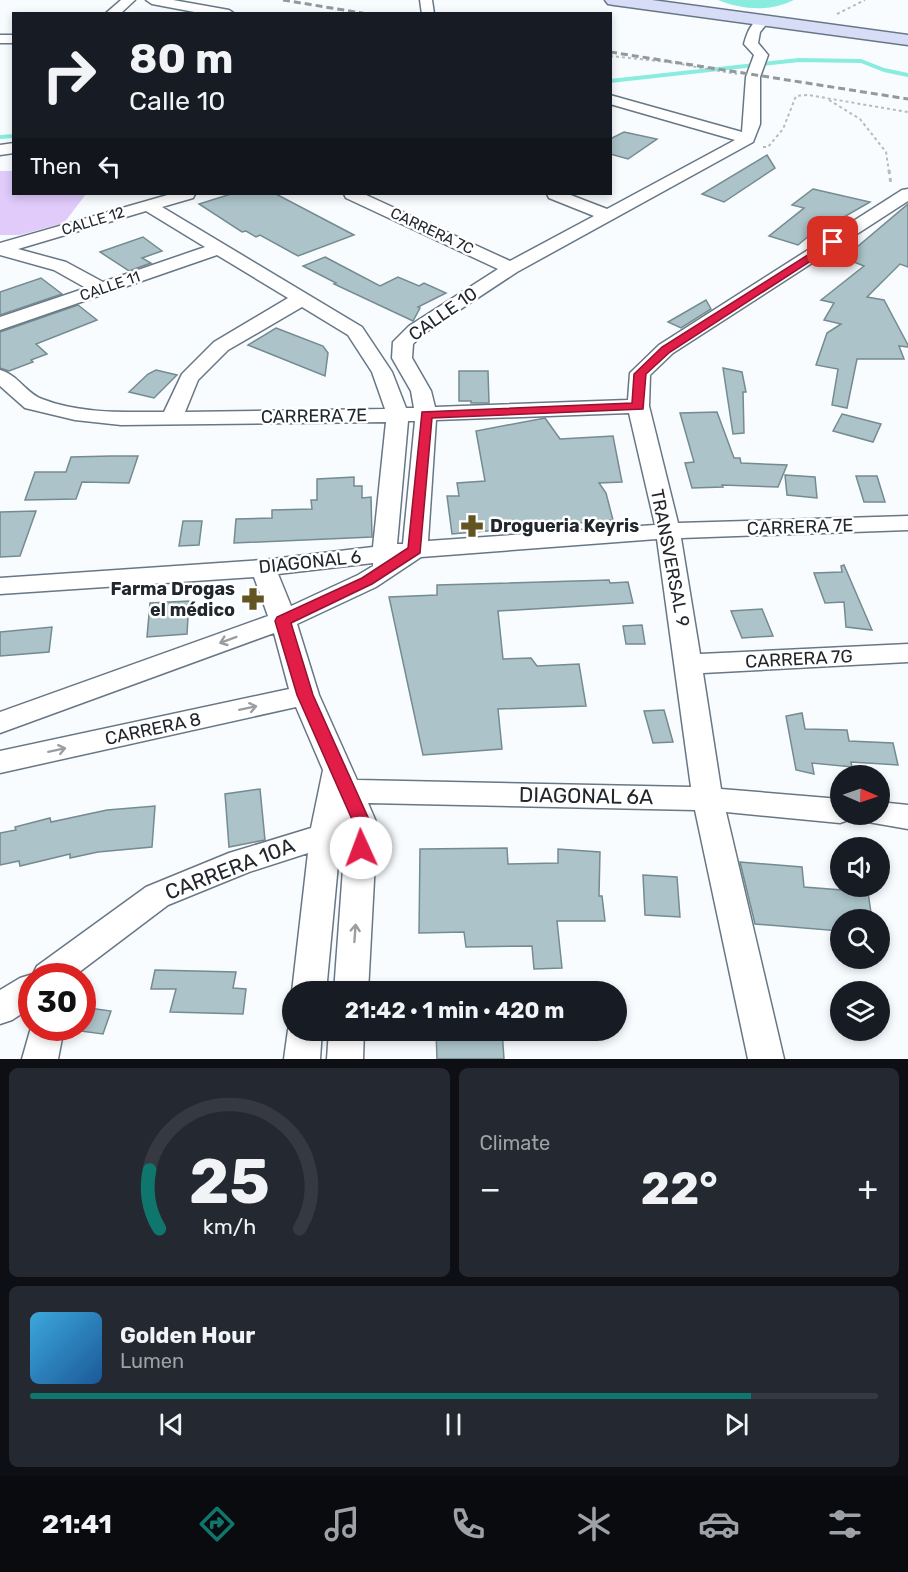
<!DOCTYPE html>
<html lang="en">
<head>
<meta charset="utf-8">
<style>
  :root { --surface:#171b24; --page:#242831; --text:#f1f3f6; --muted:#9ea1a6; --line:#363941; --accent:#0f766e }
  body { margin:0; font-family:Rubik,sans-serif; background:var(--page); color:var(--text); height:100vh; display:flex; flex-direction:column; font-size:22px; white-space:nowrap }
  * { box-sizing:border-box; margin:0 }
  p { font-size:20px; color:var(--muted) }
  .icon { flex:none; width:33px; height:33px; fill:none; stroke:currentColor; stroke-width:2; stroke-linecap:round; stroke-linejoin:round }
  .map { position:relative; height:1059px; overflow:hidden }
  .details { display:flex; flex-direction:column; gap:9px; padding:9px; background:#0d0f14; flex:1 }
  .details>* { flex:none }
  .guide { position:absolute; left:12px; top:12px; width:600px; height:183px; border-radius:0px; box-shadow:0 3px 9px #0003; background:#171b24; color:var(--text); overflow:hidden }
  .needle { width:39px; rotate:92deg }
  .fabs { position:absolute; left:830px; top:765px; display:grid; gap:12px }
  .fabs a { display:grid; place-items:center; width:60px; height:60px; border-radius:50%; background:var(--surface); box-shadow:0 3px 9px #0003; font-size:30px }
  .speed { position:absolute; left:18px; top:963px; display:flex; gap:12px; font-size:30px; font-weight:700; text-align:center }
  .speed>* { display:grid; place-content:center; width:78px; height:78px; border-radius:50%; background:var(--surface); box-shadow:0 3px 9px #0003; line-height:1 }
  .speed .limit { border:9px solid #d22; background:#fff; color:#111 }
  .pin { position:absolute; display:grid; place-items:center; width:51px; height:51px; color:#fff; margin:-26px; border-radius:12px; box-shadow:0 3px 9px #0006 }
  .me { position:absolute; width:66px; margin:-33px; rotate:358deg; stroke-linejoin:round; filter:drop-shadow(0 0 4px #0008) }
  .turn { display:flex; align-items:center; gap:21px; height:126px; padding:0 18px; font-size:27px }
  .turn .icon { width:78px; height:78px; stroke-width:2.5 }
  .turn b { display:block; font-size:42px; line-height:51px }
  .then { display:flex; align-items:center; height:57px; padding:0 18px; background:#0003; gap:12px; font-size:22px }
  .big { font-size:45px; font-weight:700; line-height:1.1 }
  .details .widget { flex:1; display:flex; flex-direction:column; justify-content:center; gap:9px; min-width:0; padding:0 21px; border-radius:9px; background:var(--page) }
  .details .dial { align-items:center; gap:0 }
  .dial svg { height:156px; overflow:visible; fill:none; stroke:var(--line); stroke-width:7; stroke-linecap:round; text-anchor:middle }
  .dial text { fill:var(--text); stroke:none }
  .song { display:flex; align-items:center; gap:18px }
  .cover { width:72px; height:72px; border-radius:9px; background:linear-gradient(135deg,hsl(200 70% 55%),hsl(210 70% 35%)) }
  .played { height:6px; border-radius:3px; background:linear-gradient(90deg,var(--accent) 85%,var(--line) 85%) }
  .keys { display:flex; justify-content:space-around; direction:ltr }
  .heat { display:flex; justify-content:space-between; align-items:center; font-size:33px; direction:ltr }
  .details .tiles { flex:1; display:grid; gap:9px; grid-template-columns:1fr 1fr }
  .widget:last-child { grid-column:span 2 }
  .trip { position:absolute; left:282px; top:981px; width:345px; height:60px; border-radius:30px; background:var(--surface); box-shadow:0 3px 9px #0003; font-weight:700; line-height:60px; text-align:center }
  .dock { display:flex; height:96px; justify-content:space-around; align-items:center; background:#090b0e; color:var(--muted) }
  .dock .icon { width:42px; height:42px }
  .dock .current { color:var(--accent) }
  .dock b { font-size:27px; color:var(--text) }
  .map>svg:first-child { display:block }
  .green { fill:#e0cbfb }
  .water { fill:#8aecde }
  .lines { fill:none; stroke-linecap:round; stroke-linejoin:round }
  .stream { stroke:#8aecde; stroke-width:4 }
  .building { fill:#abc3c9; stroke:#748b90; stroke-width:1.5 }
  .street-casing { stroke:#687785; stroke-width:3 }
  .secondary-casing { stroke:#687785; stroke-width:3 }
  .path-far1 { stroke:#b6bbbf; stroke-width:2; stroke-dasharray:3 3; stroke-linecap:butt }
  .path { stroke:#b6bbbf; stroke-width:3; stroke-dasharray:4 4; stroke-linecap:butt }
  .street { fill:#fff; fill-rule:evenodd }
  .secondary { fill:#d8ddf7; fill-rule:evenodd }
  .rail { stroke:#93989c; stroke-width:3; stroke-dasharray:7 4; stroke-linecap:butt }
  .oneway { stroke:#9b9ea0 }
  .route { fill:#e11d48; stroke:#92132f; stroke-width:1.5 }
  .labels { text-anchor:middle; stroke-width:5; stroke-linejoin:round; paint-order:stroke }
  .far-street-label { font-size:15px; fill:#21272d; stroke:#fff }
  .street-label { font-size:18px; fill:#21272d; stroke:#fff }
  .poi-label { font-size:18px; font-weight:bold; fill:#21272d; stroke:#fff; text-anchor:start }
  .near-street-label { font-size:21px; fill:#21272d; stroke:#fff }
</style>
</head>
<body>
<div class="map">
<svg width="908" height="1059" viewBox="0 0 908 1059">
  <rect width="100%" height="100%" fill="#f8fcff"/>
  <!-- green -->
  <polygon class="green" points="0,171 13,171 14,194 86,194 64,223 20,235 0,235"/>
  <!-- water -->
  <path class="water" d="M718,0h76c-24,12 -51,10 -76,0z"/>
  <g class="lines">
    <!-- stream -->
    <g class="stream">
      <polyline points="610,81 799,60 861,61 884,70 908,75"/>
      <polyline points="0,137 14,136"/>
    </g>
  </g>
  <!-- building -->
  <g class="building">
    <polygon points="624,132 657,139 628,159 610,154 610,139"/>
    <polygon points="767,155 775,168 724,202 702,194"/>
    <polygon points="813,189 870,202 825,228 821,226 798,245 769,236 804,208 792,205"/>
    <polygon points="231,194 276,194 354,235 298,256 260,235 256,237 246,231 242,232 199,204"/>
    <polygon points="908,204 908,267 900,264 867,297 884,300 908,345 908,347 899,346 904,359 857,359 847,408 832,405 838,369 816,365 827,333 841,324 824,320 834,303 821,300 864,266 844,258"/>
    <polygon points="143,237 162,251 142,258 151,263 129,271 100,252"/>
    <polygon points="325,257 380,286 398,277 419,286 424,283 446,293 418,307 420,308 413,321 334,284 336,283 303,266"/>
    <polygon points="41,278 62,294 0,315 0,292"/>
    <polygon points="706,300 711,309 681,328 668,322"/>
    <polygon points="78,305 97,320 36,344 47,354 31,360 33,362 9,371 0,368 0,332"/>
    <polygon points="276,328 323,346 328,353 325,376 248,345"/>
    <polygon points="723,368 742,372 746,392 743,392 744,433 733,434"/>
    <polygon points="156,370 177,375 154,398 129,392 148,374"/>
    <polygon points="459,371 488,371 489,403 471,403 471,401 459,401"/>
    <polygon points="717,412 734,458 740,458 741,463 787,465 778,487 722,485 723,487 692,488 685,463 694,462 680,413"/>
    <polygon points="842,414 881,424 873,442 833,431"/>
    <polygon points="545,418 560,439 613,436 622,482 599,483 606,493 613,520 452,534 447,496 459,496 457,483 485,481 476,431"/>
    <polygon points="111,456 138,456 129,483 82,482 76,499 25,500 35,472 66,472 71,457"/>
    <polygon points="785,475 815,477 817,498 787,495"/>
    <polygon points="856,476 877,476 885,502 864,502"/>
    <polygon points="354,477 354,486 362,486 362,498 371,497 372,537 234,543 236,519 272,518 272,510 312,509 311,500 317,500 317,479"/>
    <polygon points="36,511 20,556 0,557 0,512"/>
    <polygon points="183,521 202,521 199,545 179,546"/>
    <polygon points="844,565 872,630 846,627 844,602 825,603 814,573 842,572 841,566"/>
    <polygon points="609,580 610,583 628,582 633,603 498,611 503,659 531,658 537,666 579,664 586,706 498,709 502,749 423,755 389,597 437,595 437,585"/>
    <polygon points="189,601 187,634 147,637 150,603"/>
    <polygon points="762,609 773,636 742,638 731,611"/>
    <polygon points="642,625 645,644 626,644 623,626"/>
    <polygon points="52,627 49,652 0,656 0,632"/>
    <polygon points="664,710 673,742 653,743 644,711"/>
    <polygon points="802,713 805,729 847,730 849,741 893,743 898,765 851,762 852,767 812,763 814,774 796,770 786,716"/>
    <polygon points="260,789 265,840 229,847 225,794"/>
    <polygon points="155,806 152,847 98,852 70,858 70,854 20,866 19,861 0,865 0,833 16,830 15,827 50,818 51,822 107,810"/>
    <polygon points="507,848 508,864 558,863 558,849 600,852 599,896 602,896 605,921 557,921 562,968 534,969 532,946 466,947 464,932 419,933 420,849"/>
    <polygon points="740,862 802,867 804,887 868,892 872,920 840,920 840,931 755,924"/>
    <polygon points="643,875 677,877 680,917 645,915"/>
    <polygon points="155,970 236,972 233,988 246,989 243,1014 170,1012 176,989 151,989"/>
    <polygon points="89,1008 111,1011 103,1034 80,1031"/>
    <polygon points="502,1030 504,1059 437,1059 436,1031"/>
  </g>
  <g class="lines">
    <!-- street casing -->
    <g class="street-casing">
      <g id="street">
        <polygon points="121,0 135,0 120,14 105,14"/>
        <polygon points="146,0 173,0 229,10 235,14 205,14 152,4"/>
        <polygon points="420,0 432,0 434,14 422,14"/>
        <path d="M763,17l6,4 -9,11 -2,11 10,12 -8,22v47l-7,18 -236,130 -94,62 -10,10 -1,14 19,33 4,16 193,-7 2,-27 29,-28 243,-155 6,-1v12l-235,152 -23,22 -1,31 29,117 230,-7v14l-227,8 19,116 208,-10v18l-205,11 18,116 119,10v15h13l-2,5 -11,4 -114,-11 58,247h-36l-53,-249 -327,-7 9,21 -9,168h-34l11,-151 -5,2 -14,149h-34l16,-139 -59,19 -81,33 -94,71h-42v31l-20,13 -12,4v-34l20,-12 13,-4 4,-8 109,-79 83,-34 82,-25 12,-58 -27,-63 -296,66v-22l289,-62 -15,-56 -274,100v-21l268,-96 -14,-39 -254,17v-16l263,-18 110,-13 13,-125 -265,3 -46,-5 -50,-12 -25,-22v-16c17,4 26,23 42,29 38,15 82,13 122,13l18,-38 32,-32 74,-44 -71,-43 -217,75v-13l86,-29 -32,-18 -54,-15v-12l171,-49h24l-2,4 -31,9 200,120 30,45 14,36h8l-3,-17 -19,-33 1,-16 16,-16 89,-57 -152,-71 -2,-4h20l146,67 84,-45 -45,-18 -2,-4h21l39,15 128,-69 -125,-36v-9l132,37 4,-55 8,-22 -10,-11c3,-11 7,-23 19,-27zM146,211l59,36 -102,35 -37,-20 -48,-13zM302,307l46,28 24,37 13,37 -200,3 13,-32 30,-30zM629,413l26,112 -227,16 8,-121zM408,421h7l-12,123h-6zM657,539l34,248 -334,-7 -38,-85 -22,-71 79,-37 45,-30zM373,563v3l-15,9 -67,31 -13,-32z"/>
        <rect x="0" y="35" width="14" height="8"/>
        <polygon points="14,143 14,153 0,155 0,145"/>
        <polygon points="879,802 908,805 908,829 868,822 864,814 879,814"/>
        <polygon points="292,1019 292,1030 322,1030 320,1059 284,1059 288,1030"/>
        <polygon points="32,1024 32,1028 64,1028 58,1059 22,1059"/>
        <polygon points="329,1030 364,1030 363,1059 327,1059"/>
      </g>
    </g>
    <!-- secondary casing -->
    <g class="secondary-casing">
      <polygon id="secondary" points="605,0 652,0 908,35 908,45 614,5 608,4"/>
    </g>
    <!-- path-far1 -->
    <g class="path-far1">
      <polyline points="837,14 865,0"/>
      <polyline points="610,56 668,62 737,74"/>
      <polyline points="829,100 860,119 886,152 889,172"/>
      <polyline points="763,147 768,147 783,129 796,96 808,95 908,112"/>
    </g>
    <!-- path -->
    <polyline class="path" points="889,170 891,185"/>
    <!-- street -->
    <use href="#street" class="street"/>
    <!-- secondary -->
    <use href="#secondary" class="secondary"/>
    <!-- rail -->
    <g class="rail">
      <polyline points="283,0 368,14"/>
      <polyline points="610,52 908,99"/>
    </g>
  </g>
  <!-- one-way arrows -->
  <defs><path id="oneway-shaft" d="M-6 0H5M1.5-3L5.5 0L1.5 3" fill="none" stroke-width="1.6" stroke-linecap="round" stroke-linejoin="round" transform="scale(1.5)"/></defs>
  <g class="oneway">
    <use href="#oneway-shaft" transform="translate(228 640) rotate(160)"/>
    <use href="#oneway-shaft" transform="translate(248 708) rotate(-12)"/>
    <use href="#oneway-shaft" transform="translate(57 750) rotate(-12)"/>
    <use href="#oneway-shaft" transform="translate(355 933) rotate(-86)"/>
  </g>
  <!-- route -->
  <polygon class="route" points="833,239 837,240 837,244 670,352 646,374 643,409 432,418 420,553 372,584 291,623 313,695 371,824 370,848 367,853 361,855 355,853 352,848 354,824 297,695 275,621 277,617 362,578 408,548 422,412 632,403 634,374 662,347"/>
  <!-- icons -->
  <defs>
    <g id="pharmacy-bare" transform="scale(1.8)"><path d="M-2-6h4v4h4v4h-4v4h-4v-4h-4v-4h4Z" fill="#635522" stroke="#fff" stroke-width="2.5" paint-order="stroke"/></g>
  </defs>
  <g fill-rule="evenodd">
    <use href="#pharmacy-bare" x="472" y="526"/>
    <use href="#pharmacy-bare" x="253" y="599"/>
  </g>
  <g class="labels">
    <!-- far-street labels -->
    <g class="far-street-label">
      <text transform="translate(93 221) rotate(-17)" y="5">CALLE 12</text>
      <text transform="translate(432 231) rotate(25)" y="5">CARRERA 7C</text>
      <text transform="translate(110 286) rotate(-19)" y="5">CALLE 11</text>
    </g>
    <!-- street labels -->
    <g class="street-label">
      <text transform="translate(443 314) rotate(-35)" y="6">CALLE 10</text>
      <text transform="translate(314 416) rotate(-1)" y="6">CARRERA 7E</text>
      <text transform="translate(800 527) rotate(-2)" y="6">CARRERA 7E</text>
      <text transform="translate(670 558) rotate(79)" y="6">TRANSVERSAL 9</text>
      <text transform="translate(310 562) rotate(-6)" y="6">DIAGONAL 6</text>
      <text transform="translate(799 659) rotate(-3)" y="6">CARRERA 7G</text>
      <text transform="translate(153 729) rotate(-12)" y="6">CARRERA 8</text>
    </g>
    <!-- poi labels -->
    <g class="poi-label">
      <text x="490" y="532">Drogueria Keyris</text>
      <text x="235" y="595" text-anchor="end">Farma Drogas<tspan x="235" dy="21">el médico</tspan></text>
    </g>
    <!-- near-street labels -->
    <g class="near-street-label">
      <text transform="translate(586 796) rotate(1)" y="7">DIAGONAL 6A</text>
      <text transform="translate(230 869) rotate(-21)" y="7">CARRERA 10A</text>
    </g>
  </g>
</svg>
<div class="fabs">
<a><svg class="needle" viewBox="-14 -14 28 28"><path d="M0-13l5 13h-10z" fill="#e53935"/><path d="M0 13l5-13h-10z" fill="#9ea1a6"/></svg></a>
<a><svg class="icon" aria-label="sound" viewBox="0 0 24 24"><path d="M4 9h4l5-4v14l-5-4H4zM17 9q2 3 0 6"/></svg></a>
<a><svg class="icon" aria-label="search" viewBox="0 0 24 24"><circle cx="10" cy="10" r="6"/><path d="M15 15l6 6"/></svg></a>
<a><svg class="icon" aria-label="layers" viewBox="0 0 24 24"><path d="M12 4l9 5-9 5-9-5zM3 14l9 5 9-5"/></svg></a>
</div>
<div class="speed"><div class="limit">30</div></div>
<div class="pin" style="left:833px;top:242px;background:#d93025"><svg class="icon" aria-label="arrive" viewBox="0 0 24 24"><path d="M6 21V4h12l-3 4 3 4H6"/></svg></div>
<svg class="me" style="left:361px;top:848px" viewBox="-20 -20 40 40"><circle r="19" fill="#fff"/><path d="M0-13L10 11 0 6-10 11z" fill="#e11d48"/></svg>
<div class="trip">21:42 · 1 min · 420 m</div>
<div class="guide">
<div class="turn"><svg class="icon" aria-label="right" viewBox="0 0 24 24"><path d="M7 20v-9h11M14 6l5 5-5 5"/></svg><div><b>80 m</b>Calle 10</div></div>
<div class="then">Then<svg class="icon" aria-label="left" viewBox="0 0 24 24"><path d="M17 20v-9H6M10 6l-5 5 5 5"/></svg></div>
</div>
</div>
<section class="details">
<div class="tiles">
<div class="widget dial"><svg viewBox="0 0 100 80">
<path d="M14 69A42 42 0 1 1 86 69"/>
<path d="M14 69A42 42 0 0 1 9 39" stroke="#0f766e"/>
<text x="50" y="56" font-size="32" font-weight="700">25</text>
<text x="50" y="72" font-size="11">km/h</text>
</svg></div>
<div class="widget"><p>Climate</p>
<div class="heat"><a>−</a><b class="big">22°</b><a>+</a></div>
</div>
<div class="widget">
<div class="song"><i class="cover"></i><div><b>Golden Hour</b><p>Lumen</p></div></div>
<div class="played"></div>
<div class="keys"><svg class="icon" aria-label="previous" viewBox="0 0 24 24"><path d="M18 5L8 12l10 7zM5 5v14"/></svg><svg class="icon" aria-label="pause" viewBox="0 0 24 24"><path d="M8 5v14M16 5v14"/></svg><svg class="icon" aria-label="next" viewBox="0 0 24 24"><path d="M6 5l10 7-10 7zM19 5v14"/></svg></div>
</div>
</div>
</section>
<nav class="dock">
<b>21:41</b>
<svg class="icon current" aria-label="directions" viewBox="0 0 24 24"><path d="M12 3l9 9-9 9-9-9zM9 14v-3h6M13 9l2 2-2 2"/></svg>
<svg class="icon" aria-label="music" viewBox="0 0 24 24"><path d="M9 18V5l10-2v13"/><circle cx="6" cy="18" r="3"/><circle cx="16" cy="16" r="3"/></svg>
<svg class="icon" aria-label="phone" viewBox="0 0 24 24"><path d="M5 4h4l2 5-3 2q2 4 5 5l2-3 5 2v4C11 20 4 13 5 4z"/></svg>
<svg class="icon" aria-label="climate" viewBox="0 0 24 24"><path d="M12 3v18M4 7l16 10M4 17L20 7"/></svg>
<svg class="icon" aria-label="car" viewBox="0 0 24 24"><path d="M5 17H2v-5l4-1 3-4h7l3 4 3 1v5h-3M9 17h6M6 11h13"/><circle cx="7" cy="17" r="2"/><circle cx="17" cy="17" r="2"/></svg>
<svg class="icon" aria-label="filters" viewBox="0 0 24 24"><path d="M4 7h16M4 17h16"/><circle cx="9" cy="7" r="2"/><circle cx="15" cy="17" r="2"/></svg>
</nav>
</body>
</html>
